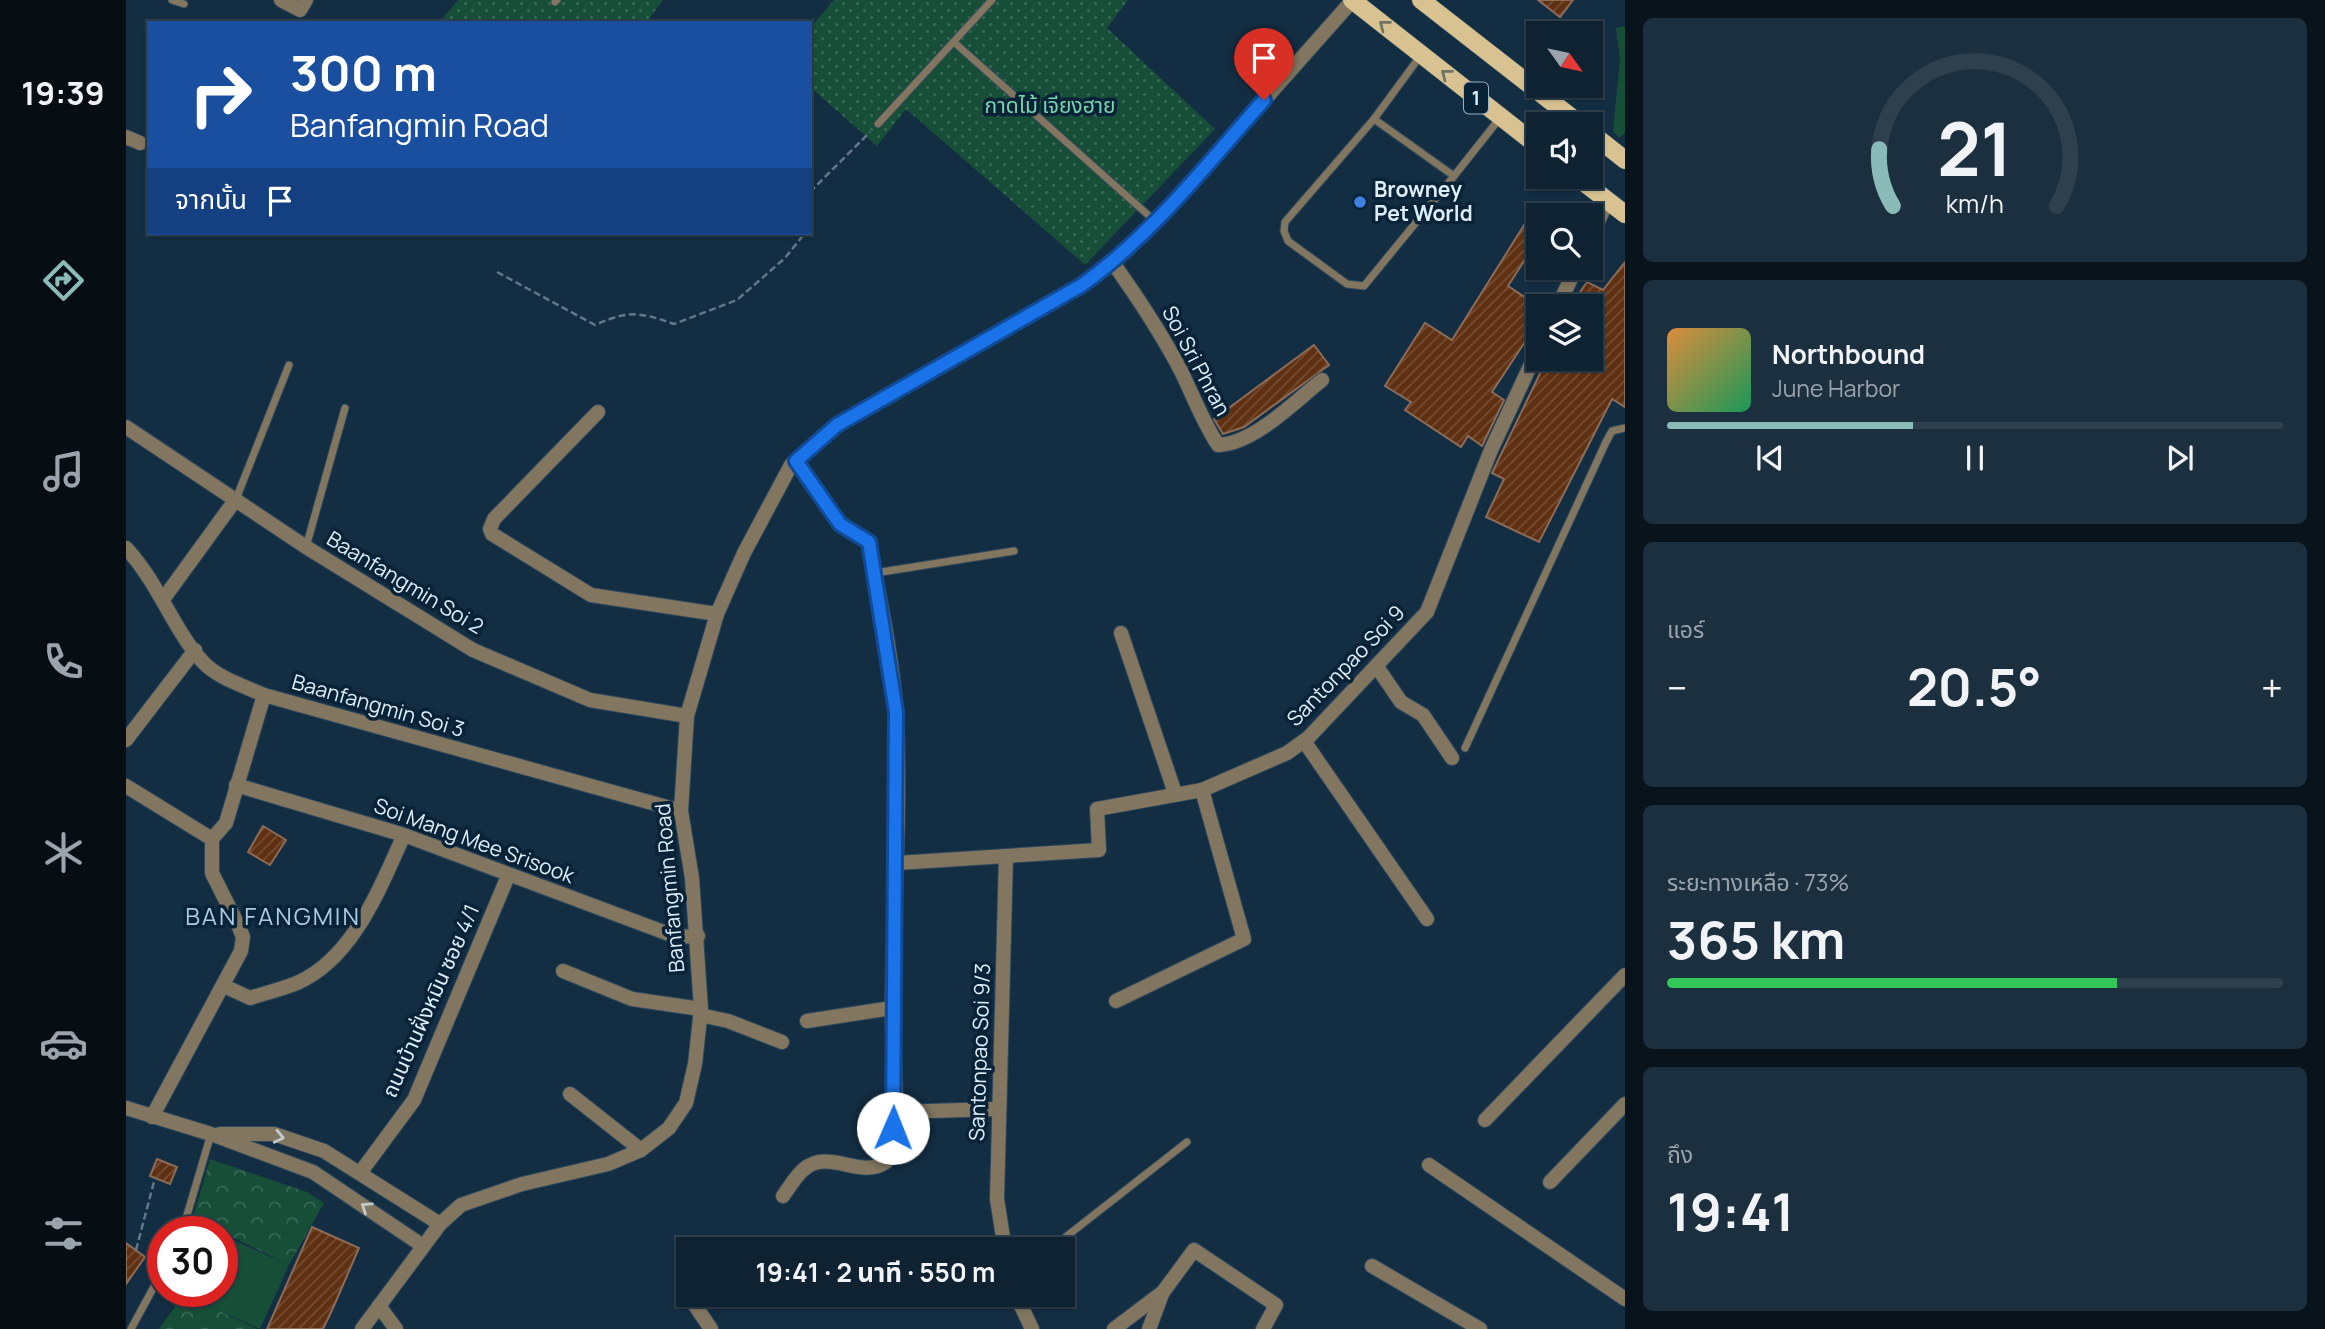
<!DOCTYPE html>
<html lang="th">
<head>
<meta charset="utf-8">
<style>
  :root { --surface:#0e2232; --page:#1c2f3e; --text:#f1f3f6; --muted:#9ba4ac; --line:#2e3f4d; --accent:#8bbbb9 }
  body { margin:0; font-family:Manrope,"Noto Sans Thai",sans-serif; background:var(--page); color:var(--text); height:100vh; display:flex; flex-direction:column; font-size:26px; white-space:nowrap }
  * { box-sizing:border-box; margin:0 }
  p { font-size:23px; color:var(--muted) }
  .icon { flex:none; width:38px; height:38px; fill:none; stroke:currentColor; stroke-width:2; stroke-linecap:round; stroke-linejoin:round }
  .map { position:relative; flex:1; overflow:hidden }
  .panel { display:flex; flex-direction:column; gap:18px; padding:18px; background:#08131c; width:700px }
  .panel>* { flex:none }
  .banner { position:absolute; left:21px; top:21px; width:665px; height:214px; border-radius:0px; box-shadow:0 2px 5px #0004,0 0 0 2px var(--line); background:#1a4fa0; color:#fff; overflow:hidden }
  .needle { width:46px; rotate:123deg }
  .buttons { position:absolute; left:1400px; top:21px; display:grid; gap:14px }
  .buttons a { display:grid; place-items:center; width:77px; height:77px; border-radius:0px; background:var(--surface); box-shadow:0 2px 5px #0004,0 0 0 2px var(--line); font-size:35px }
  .speed { position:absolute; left:21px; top:1216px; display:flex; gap:14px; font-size:35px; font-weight:700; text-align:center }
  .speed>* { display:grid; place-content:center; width:91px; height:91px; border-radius:50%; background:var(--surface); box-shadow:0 2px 5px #0004,0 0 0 2px var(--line); line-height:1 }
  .speed .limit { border:10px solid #d22; background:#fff; color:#111 }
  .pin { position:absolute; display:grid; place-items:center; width:60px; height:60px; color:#fff; margin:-72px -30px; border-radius:50% 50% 50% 0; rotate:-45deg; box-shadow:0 0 7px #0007 }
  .pin .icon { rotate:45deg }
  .me { position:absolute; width:77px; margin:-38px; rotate:1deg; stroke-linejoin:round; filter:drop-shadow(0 0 5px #0008) }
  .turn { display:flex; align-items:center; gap:24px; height:147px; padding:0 28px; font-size:32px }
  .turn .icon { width:91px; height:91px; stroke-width:2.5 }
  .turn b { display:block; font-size:49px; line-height:60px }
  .then { display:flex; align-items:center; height:66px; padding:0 28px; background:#0003; gap:14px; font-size:26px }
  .big { font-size:52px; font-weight:700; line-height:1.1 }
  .panel .card { flex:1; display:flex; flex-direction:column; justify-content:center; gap:10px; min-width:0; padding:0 24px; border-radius:10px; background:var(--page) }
  .panel .dial { align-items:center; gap:0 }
  .dial svg { height:182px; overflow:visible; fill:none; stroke:var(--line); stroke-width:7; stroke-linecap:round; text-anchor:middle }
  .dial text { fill:var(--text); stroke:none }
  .song { display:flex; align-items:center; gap:21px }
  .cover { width:84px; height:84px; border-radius:10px; background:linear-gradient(135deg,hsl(30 70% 55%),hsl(150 70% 35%)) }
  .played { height:7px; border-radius:4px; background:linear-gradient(90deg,var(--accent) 40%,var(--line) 40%) }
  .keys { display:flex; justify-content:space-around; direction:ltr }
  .heat { display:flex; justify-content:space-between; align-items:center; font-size:38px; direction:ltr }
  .charge { height:10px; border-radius:5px; background:linear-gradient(90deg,#34c759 73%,var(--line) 0) }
  .trip { position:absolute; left:550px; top:1237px; width:399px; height:70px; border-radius:0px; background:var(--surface); box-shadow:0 2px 5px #0004,0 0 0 2px var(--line); font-weight:700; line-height:70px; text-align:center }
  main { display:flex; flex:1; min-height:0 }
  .menu { display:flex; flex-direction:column; width:126px; justify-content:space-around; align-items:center; background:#060e14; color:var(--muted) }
  .menu .icon { width:49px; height:49px }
  .menu .active { color:var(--accent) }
  .menu b { font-size:32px; color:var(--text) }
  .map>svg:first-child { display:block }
  .grass { fill:#174e38 }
  .park { fill:url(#park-crowns) }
  .garden { fill:url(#garden-dots) }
  .building { fill:url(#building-hatch); stroke:#8c6b59; stroke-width:2 }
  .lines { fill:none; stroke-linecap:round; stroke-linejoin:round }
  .service-casing { stroke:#2f485c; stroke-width:9 }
  .minor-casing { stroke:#2f485c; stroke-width:16 }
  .tertiary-casing { stroke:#2f485c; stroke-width:16 }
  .primary-casing { stroke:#2f485c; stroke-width:19 }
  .path { stroke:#62788a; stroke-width:2.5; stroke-dasharray:7 3.5; stroke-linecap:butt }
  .service { stroke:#827660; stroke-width:7 }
  .minor { stroke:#827660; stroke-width:14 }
  .tertiary { stroke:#827660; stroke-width:14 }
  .primary { stroke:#d9c292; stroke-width:18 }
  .oneway { stroke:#707264 }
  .oneway2 { stroke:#c2cacc }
  .route-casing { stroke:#114b97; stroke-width:18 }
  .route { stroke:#1a73e8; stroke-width:12 }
  .shop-dot { fill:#3f7fe0; stroke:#082337; stroke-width:2.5 }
  .labels { text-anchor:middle; stroke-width:7; stroke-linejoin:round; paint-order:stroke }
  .shield { fill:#082337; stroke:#9eb1c0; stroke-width:2 }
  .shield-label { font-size:19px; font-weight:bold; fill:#deeefb }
  .park-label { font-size:21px; fill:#77d6ab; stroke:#082337 }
  .poi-label { font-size:21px; font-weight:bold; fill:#deeefb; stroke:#082337; text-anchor:start }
  .street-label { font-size:21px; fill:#deeefb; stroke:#082337 }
  .quarter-label { font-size:24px; letter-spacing:2px; fill:#abcae4; stroke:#082337 }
</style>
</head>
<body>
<main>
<nav class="menu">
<b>19:39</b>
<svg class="icon active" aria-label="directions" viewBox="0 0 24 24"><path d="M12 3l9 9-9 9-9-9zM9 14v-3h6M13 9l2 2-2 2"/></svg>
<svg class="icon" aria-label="music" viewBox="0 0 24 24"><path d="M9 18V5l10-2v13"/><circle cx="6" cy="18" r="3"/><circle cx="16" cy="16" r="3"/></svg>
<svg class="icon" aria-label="phone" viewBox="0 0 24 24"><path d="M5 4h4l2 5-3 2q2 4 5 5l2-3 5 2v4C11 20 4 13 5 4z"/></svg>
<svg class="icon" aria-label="climate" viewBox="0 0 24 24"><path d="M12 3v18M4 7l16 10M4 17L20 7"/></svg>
<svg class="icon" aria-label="car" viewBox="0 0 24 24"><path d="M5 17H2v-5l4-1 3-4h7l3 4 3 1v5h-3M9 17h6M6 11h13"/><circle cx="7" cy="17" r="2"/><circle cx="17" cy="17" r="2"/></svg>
<svg class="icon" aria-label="filters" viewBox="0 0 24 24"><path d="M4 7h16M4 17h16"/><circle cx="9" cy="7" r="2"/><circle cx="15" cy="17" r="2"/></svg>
</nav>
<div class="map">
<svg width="1499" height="1329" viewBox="0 0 1499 1329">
  <defs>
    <pattern id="park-crowns" width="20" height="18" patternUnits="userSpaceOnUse" patternTransform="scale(1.75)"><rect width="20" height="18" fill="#174e38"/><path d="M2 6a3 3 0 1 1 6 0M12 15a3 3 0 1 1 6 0" fill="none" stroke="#386856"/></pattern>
    <pattern id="garden-dots" width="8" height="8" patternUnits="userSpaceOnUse" patternTransform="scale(1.75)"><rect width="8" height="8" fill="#174e38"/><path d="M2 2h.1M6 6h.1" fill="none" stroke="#386856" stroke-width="1.8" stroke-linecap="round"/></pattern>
    <pattern id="building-hatch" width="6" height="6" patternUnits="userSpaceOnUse" patternTransform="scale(1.75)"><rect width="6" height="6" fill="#5f3011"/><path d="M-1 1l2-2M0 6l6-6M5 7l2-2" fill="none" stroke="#764e35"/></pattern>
  </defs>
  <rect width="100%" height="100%" fill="#132d42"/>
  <!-- grass -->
  <g class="grass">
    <polygon points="1499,26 1499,133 1493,138 1487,131 1494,59 1490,28"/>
    <polygon points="96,1235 163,1265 134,1329 52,1292 96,1292"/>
  </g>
  <!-- park -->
  <g class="park">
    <polygon points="84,1159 181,1192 198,1203 163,1265 96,1232 66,1221"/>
    <polygon points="58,1294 131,1329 33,1329"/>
  </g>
  <!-- garden -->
  <g class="garden">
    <polygon points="332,0 537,0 520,23 313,23"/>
    <polygon points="708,0 1002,0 981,28 1089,129 959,265 780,109 751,146 684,87 684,28"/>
  </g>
  <!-- building -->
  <g class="building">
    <polygon points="1412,0 1447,0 1434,17"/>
    <polygon points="1400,222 1412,230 1412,239 1382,286 1412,306 1412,322 1366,392 1378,400 1356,446 1342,436 1335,447 1279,410 1285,402 1259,386 1299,323 1326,340"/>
    <polygon points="1499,262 1499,407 1486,399 1413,542 1360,517 1378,479 1366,473 1421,359 1465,359 1465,306 1452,306 1450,298 1461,282 1477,290"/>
    <polygon points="1188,345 1203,365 1118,427 1097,434 1088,419"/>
    <polygon points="137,826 160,840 144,865 122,852"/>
    <polygon points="31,1159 51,1167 44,1184 24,1176"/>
    <polygon points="186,1227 233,1248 207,1308 197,1329 141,1329"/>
    <polygon points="0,1243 19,1257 0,1284"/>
  </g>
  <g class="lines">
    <!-- service casing -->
    <g class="service-casing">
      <g id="service">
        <polyline points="46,0 58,4"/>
        <polyline points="429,2 431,0"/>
        <polyline points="829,43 1030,222"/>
        <polyline points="1295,55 1248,119 1328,176 1374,118"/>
        <polyline points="1248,119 1159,222 1158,231 1162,241 1221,284 1238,286 1328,176"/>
        <polyline points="752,124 866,0"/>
        <polyline points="110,499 163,365"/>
        <polyline points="180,547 219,408"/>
        <polyline points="749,573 888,551"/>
        <polyline points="1339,748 1480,442 1486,431 1499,428"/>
        <polyline points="56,1232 85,1134"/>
        <polyline points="923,1250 1061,1142"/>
        <polyline points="5,1329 37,1270"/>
      </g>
    </g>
    <!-- minor casing -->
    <g class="minor-casing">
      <g id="minor">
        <polyline points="155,0 174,10 180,0"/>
        <polyline points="0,137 14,143"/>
        <polyline points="1465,236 1482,200"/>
        <path d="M987,263c25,35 49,71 69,110 12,25 21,49 36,72 36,-1 76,-43 104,-65"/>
        <polyline points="1432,306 1450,268"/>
        <polyline points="472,412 368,519 364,529 366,534 465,595 591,614"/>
        <polyline points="0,427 180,547 347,650 464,700 561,716"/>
        <path d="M0,548c32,34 47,81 76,113 15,17 42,25 62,34l417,116"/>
        <polyline points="38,598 110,499"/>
        <polyline points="995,633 1049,793"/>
        <polyline points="1251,667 1275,702 1297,715 1326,758"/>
        <polyline points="0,740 69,650"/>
        <polyline points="1178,741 1301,919"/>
        <polyline points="110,785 278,835 551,937 572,936"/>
        <polyline points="0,786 86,839 86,873 113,927 117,937 115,951 26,1117"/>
        <polyline points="86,839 100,823 138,695"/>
        <polyline points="771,863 973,850 971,809 1076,790 1161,753 1182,738 1301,612 1365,450 1412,349"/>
        <polyline points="437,971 506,999 575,1009"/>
        <path d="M98,986l26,12c16,-5 32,-9 47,-15 57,-25 83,-96 107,-148"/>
        <polyline points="990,1001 1118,939 1076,790"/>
        <polyline points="574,1015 602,1021 656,1042"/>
        <polyline points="681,1021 766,1008"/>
        <polyline points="444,1094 515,1150"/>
        <polyline points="0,1108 85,1134 187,1172 297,1246"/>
        <polyline points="768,1112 873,1109"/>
        <polyline points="1359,1120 1499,975"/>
        <polyline points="94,1134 148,1134 198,1151 314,1224"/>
        <polyline points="1303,1165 1499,1299"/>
        <polyline points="234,1173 288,1100 382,876"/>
        <polyline points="1424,1182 1499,1104"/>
        <path d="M657,1196c6,-8 12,-19 20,-26 25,-23 57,10 83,-8 17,-26 6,-119 6,-153 1,-100 10,-200 4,-299 -4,-56 -17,-113 -27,-168l-29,-18 -44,-63"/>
        <polyline points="879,1250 871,1199 880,856"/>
        <polyline points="1246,1266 1354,1329"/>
        <polyline points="562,1295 585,1329"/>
        <polyline points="890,1295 906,1329"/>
        <polyline points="253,1306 270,1329"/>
        <polyline points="988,1329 1037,1292 1068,1250 1150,1305 1137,1329"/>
        <polyline points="1023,1329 1036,1294"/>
      </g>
    </g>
    <!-- tertiary casing -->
    <g class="tertiary-casing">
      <polyline id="tertiary" points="236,1329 314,1224 335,1205 396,1184 482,1164 515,1150 543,1128 560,1103 569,1064 575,1009 566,878 555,811 561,716 591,614 618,553 665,465 711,425 956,285 987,263 1030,222 1226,1"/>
    </g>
    <!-- primary casing -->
    <g class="primary-casing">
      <g id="primary">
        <polyline points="1226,0 1412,146"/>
        <polyline points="1295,0 1454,124"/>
        <polyline points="1465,133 1499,160"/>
        <polyline points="1451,177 1499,214"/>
      </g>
    </g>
    <!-- path -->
    <g class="path">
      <polyline points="684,192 744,132"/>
      <path d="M371,272l98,53c34,-15 45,-13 79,-1l63,-24 48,-42 20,-25"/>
      <polyline points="10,1250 29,1178"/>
    </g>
    <!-- service -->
    <use href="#service" class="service"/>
    <!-- minor -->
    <use href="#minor" class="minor"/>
    <!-- tertiary -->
    <use href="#tertiary" class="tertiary"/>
    <!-- primary -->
    <use href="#primary" class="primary"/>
  </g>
  <!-- one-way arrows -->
  <defs><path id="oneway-chevron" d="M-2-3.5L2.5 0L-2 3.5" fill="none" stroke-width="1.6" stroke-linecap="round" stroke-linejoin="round" transform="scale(1.75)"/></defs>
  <g class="oneway">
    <use href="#oneway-chevron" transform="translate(1258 25) rotate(-142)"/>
    <use href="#oneway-chevron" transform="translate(1320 74) rotate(-142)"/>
  </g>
  <g class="oneway2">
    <use href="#oneway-chevron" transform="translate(153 1137) rotate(13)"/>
    <use href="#oneway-chevron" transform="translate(240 1207) rotate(-146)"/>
  </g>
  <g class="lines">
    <!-- route casing -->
    <g class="route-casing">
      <path id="route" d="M767,1128l3,-416 -27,-170 -29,-18 -44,-63 41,-36 245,-140c71,-51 124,-120 182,-185"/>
    </g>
    <!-- route -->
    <use href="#route" class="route"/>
  </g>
  <!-- markers -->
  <circle class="shop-dot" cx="1234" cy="202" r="7"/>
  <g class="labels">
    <!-- shield labels -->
    <rect class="shield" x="1338" y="82.5" width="24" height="31" rx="5"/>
    <g class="shield-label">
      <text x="1350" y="105">1</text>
    </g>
    <!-- park labels -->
    <g class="park-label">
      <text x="924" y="113">กาดไม้ เจียงฮาย</text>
    </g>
    <!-- poi labels -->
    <g class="poi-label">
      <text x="1248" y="197">Browney<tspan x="1248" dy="24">Pet World</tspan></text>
    </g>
    <!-- street labels -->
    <g class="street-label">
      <text transform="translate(1070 361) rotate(62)" y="7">Soi Sri Phran</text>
      <text transform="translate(279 583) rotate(31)" y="7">Baanfangmin Soi 2</text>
      <text transform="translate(1220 666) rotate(-46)" y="7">Santonpao Soi 9</text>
      <text transform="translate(252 706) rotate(16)" y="7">Baanfangmin Soi 3</text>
      <text transform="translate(348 841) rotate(20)" y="7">Soi Mang Mee Srisook</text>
      <text transform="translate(544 888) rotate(-95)" y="7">Banfangmin Road</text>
      <text transform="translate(305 1001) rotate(-66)" y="7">ถนนบ้านฝั่งหมิน ซอย 4/1</text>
      <text transform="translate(854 1052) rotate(-88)" y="7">Santonpao Soi 9/3</text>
    </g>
    <!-- quarter labels -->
    <g class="quarter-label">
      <text x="147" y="925">BAN FANGMIN</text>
    </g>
  </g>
</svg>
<div class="buttons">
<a><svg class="needle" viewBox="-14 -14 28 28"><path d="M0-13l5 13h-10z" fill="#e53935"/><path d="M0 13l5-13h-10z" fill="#9ba4ac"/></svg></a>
<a><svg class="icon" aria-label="sound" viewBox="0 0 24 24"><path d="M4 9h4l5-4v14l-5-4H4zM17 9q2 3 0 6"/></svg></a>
<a><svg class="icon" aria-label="search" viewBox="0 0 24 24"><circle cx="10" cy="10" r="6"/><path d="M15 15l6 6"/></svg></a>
<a><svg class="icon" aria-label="layers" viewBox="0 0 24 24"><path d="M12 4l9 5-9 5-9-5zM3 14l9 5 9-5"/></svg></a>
</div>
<div class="speed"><div class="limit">30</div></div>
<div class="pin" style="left:1138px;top:100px;background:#d93025"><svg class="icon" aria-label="arrive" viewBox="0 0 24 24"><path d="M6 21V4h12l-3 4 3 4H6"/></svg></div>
<svg class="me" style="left:767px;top:1128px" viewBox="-20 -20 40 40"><circle r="19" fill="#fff"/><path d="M0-13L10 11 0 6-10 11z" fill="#1a73e8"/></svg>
<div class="trip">19:41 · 2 นาที · 550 m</div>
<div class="banner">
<div class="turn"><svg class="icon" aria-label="right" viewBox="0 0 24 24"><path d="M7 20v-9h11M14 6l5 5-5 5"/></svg><div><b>300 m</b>Banfangmin Road</div></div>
<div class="then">จากนั้น<svg class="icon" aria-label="arrive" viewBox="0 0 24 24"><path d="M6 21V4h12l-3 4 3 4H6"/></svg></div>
</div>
</div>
<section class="panel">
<div class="card dial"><svg viewBox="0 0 100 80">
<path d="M14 69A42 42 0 1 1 86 69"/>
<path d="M14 69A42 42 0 0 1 8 44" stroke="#8bbbb9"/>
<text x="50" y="56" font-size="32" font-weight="700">21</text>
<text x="50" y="72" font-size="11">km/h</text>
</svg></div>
<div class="card">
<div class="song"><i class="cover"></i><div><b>Northbound</b><p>June Harbor</p></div></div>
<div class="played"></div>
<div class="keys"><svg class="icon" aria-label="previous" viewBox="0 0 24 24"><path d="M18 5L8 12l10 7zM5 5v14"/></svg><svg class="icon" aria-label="pause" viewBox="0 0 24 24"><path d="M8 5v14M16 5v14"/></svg><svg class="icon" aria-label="next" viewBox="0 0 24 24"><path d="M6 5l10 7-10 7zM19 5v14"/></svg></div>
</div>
<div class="card"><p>แอร์</p>
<div class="heat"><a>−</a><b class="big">20.5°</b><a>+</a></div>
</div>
<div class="card"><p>ระยะทางเหลือ · 73%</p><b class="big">365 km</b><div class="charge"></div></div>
<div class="card"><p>ถึง</p><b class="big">19:41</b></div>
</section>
</main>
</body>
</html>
